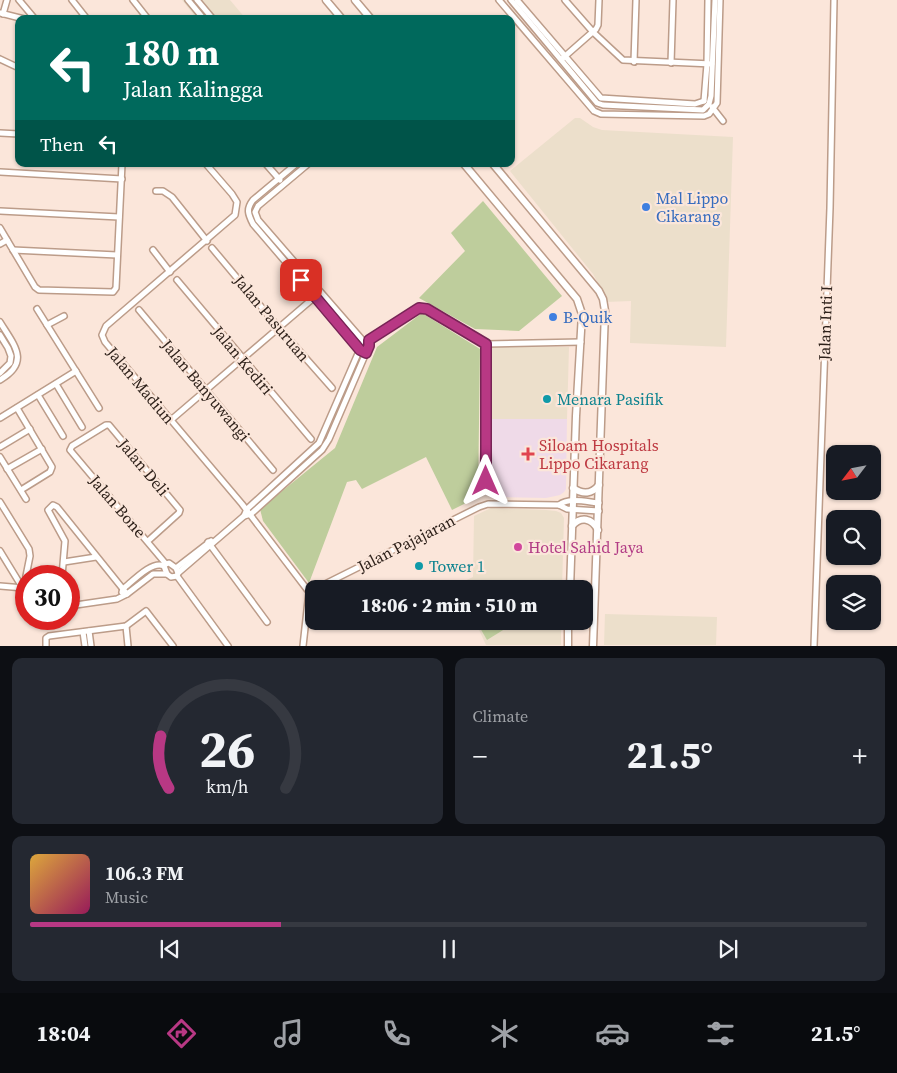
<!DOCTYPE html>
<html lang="en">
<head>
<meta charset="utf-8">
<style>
  :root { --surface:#171b24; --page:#242831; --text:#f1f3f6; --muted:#9ea1a6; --line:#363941; --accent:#b83884 }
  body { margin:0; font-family:"Source Serif 4",serif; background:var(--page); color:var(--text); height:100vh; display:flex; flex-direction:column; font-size:19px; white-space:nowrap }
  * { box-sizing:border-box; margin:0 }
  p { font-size:16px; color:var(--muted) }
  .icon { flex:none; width:28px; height:28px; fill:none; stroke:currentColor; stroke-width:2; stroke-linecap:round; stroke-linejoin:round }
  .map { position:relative; height:646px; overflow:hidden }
  .drawer { display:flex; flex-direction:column; gap:12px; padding:12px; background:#0d0f14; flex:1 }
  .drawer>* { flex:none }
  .guide { position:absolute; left:15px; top:15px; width:500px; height:152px; border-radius:10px; box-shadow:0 1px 4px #0004; background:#00695c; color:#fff; overflow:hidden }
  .needle { width:32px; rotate:238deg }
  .buttons { position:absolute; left:826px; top:445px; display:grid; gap:10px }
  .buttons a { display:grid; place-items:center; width:55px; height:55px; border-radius:10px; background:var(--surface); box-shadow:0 1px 4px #0004; font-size:25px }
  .speed { position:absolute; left:15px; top:565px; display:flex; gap:10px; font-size:25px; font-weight:700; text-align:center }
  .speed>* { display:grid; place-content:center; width:65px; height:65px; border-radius:50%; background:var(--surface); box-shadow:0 1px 4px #0004; line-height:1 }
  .speed .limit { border:8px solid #d22; background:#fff; color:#111 }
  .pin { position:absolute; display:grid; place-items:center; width:42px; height:42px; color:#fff; margin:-21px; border-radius:10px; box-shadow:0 2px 8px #0006 }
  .me { position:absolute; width:55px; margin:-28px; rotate:0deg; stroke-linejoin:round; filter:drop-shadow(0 0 4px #0008) }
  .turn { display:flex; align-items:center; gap:18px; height:105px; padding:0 25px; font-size:22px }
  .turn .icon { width:65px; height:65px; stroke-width:2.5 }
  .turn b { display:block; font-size:35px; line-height:42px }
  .then { display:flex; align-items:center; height:48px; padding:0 25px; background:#0003; gap:10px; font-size:19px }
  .big { font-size:38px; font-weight:800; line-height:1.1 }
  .drawer .card { flex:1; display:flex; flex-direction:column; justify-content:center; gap:8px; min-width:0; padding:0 18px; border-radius:10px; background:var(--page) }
  .drawer .dial { align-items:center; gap:0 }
  .dial svg { height:130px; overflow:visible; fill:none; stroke:var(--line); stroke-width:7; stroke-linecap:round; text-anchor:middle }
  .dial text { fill:var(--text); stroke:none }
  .song { display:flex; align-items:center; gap:15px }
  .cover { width:60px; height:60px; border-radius:8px; background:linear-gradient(135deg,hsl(40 70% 55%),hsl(330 70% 35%)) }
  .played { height:5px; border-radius:2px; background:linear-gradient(90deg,var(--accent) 30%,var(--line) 30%) }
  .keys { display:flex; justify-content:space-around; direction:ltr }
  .heat { display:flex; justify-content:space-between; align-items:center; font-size:28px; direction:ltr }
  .drawer .tiles { flex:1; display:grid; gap:12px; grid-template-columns:1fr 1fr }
  .card:last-child { grid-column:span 2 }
  .trip { position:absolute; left:305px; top:580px; width:288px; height:50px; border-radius:10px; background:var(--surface); box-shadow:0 1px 4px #0004; font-weight:800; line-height:50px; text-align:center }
  .tabs { display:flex; height:80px; justify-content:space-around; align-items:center; background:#090b0e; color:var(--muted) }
  .tabs .icon { width:35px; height:35px }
  .tabs .current { color:var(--accent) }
  .tabs b { font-size:22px; color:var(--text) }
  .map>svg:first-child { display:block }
  .commercial { fill:#ecdfcb }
  .medical { fill:#efdae8 }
  .green { fill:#becd9c }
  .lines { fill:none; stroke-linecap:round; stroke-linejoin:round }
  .minor-casing { stroke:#bc9c89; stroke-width:8 }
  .tertiary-casing { stroke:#bc9c89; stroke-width:9 }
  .minor { stroke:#fff; stroke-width:5 }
  .tertiary { stroke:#fff; stroke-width:6 }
  .route-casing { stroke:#782456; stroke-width:12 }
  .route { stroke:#b83884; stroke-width:9 }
  .shop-dot { fill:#3f7fe0; stroke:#fbe6da; stroke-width:2 }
  .culture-dot { fill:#0f9aa8; stroke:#fbe6da; stroke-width:2 }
  .health-dot { fill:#e0444e; stroke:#fbe6da; stroke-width:2 }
  .hotel-dot { fill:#d1479c; stroke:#fbe6da; stroke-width:2 }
  .labels { text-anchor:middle; stroke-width:4.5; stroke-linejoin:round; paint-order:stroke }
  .shop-label { font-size:16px; fill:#366cbe; stroke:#fbe6da; text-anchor:start }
  .street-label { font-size:16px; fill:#2f221b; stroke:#fbe6da }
  .culture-label { font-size:16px; fill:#0d838f; stroke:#fbe6da; text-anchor:start }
  .health-label { font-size:16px; fill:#be3a42; stroke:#fbe6da; text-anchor:start }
  .hotel-label { font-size:16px; fill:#b23c85; stroke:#fbe6da; text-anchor:start }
</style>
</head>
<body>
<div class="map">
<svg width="897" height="646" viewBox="0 0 897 646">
  <rect width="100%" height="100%" fill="#fbe6da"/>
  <!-- commercial -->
  <g class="commercial">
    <polygon points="182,0 230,0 246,19 197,19"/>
    <polygon points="575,118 580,118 593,127 602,130 733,137 726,347 630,343 631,301 606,302 604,294 593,274 510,171"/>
    <polygon points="491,346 569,347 567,419 490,419"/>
    <polygon points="491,508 546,510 556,511 561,513 564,518 562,589 458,589 456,585 473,577 474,516"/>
    <polygon points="605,614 717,617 716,645 604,645"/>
    <polygon points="475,621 561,621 561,645 486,645"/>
  </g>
  <!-- medical -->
  <polygon class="medical" points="490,419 567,419 566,489 564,492 560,495 546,498 490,497"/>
  <!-- green -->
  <g class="green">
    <polygon points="483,201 562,296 519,331 475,329 419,298 465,251 451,233"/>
    <polygon points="422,313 480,349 478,497 452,510 426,457 362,489 356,480 347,482 309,583 263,521 260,509 335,448 377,347"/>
    <polygon points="476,621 508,621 511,625 487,640"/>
  </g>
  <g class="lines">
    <!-- minor casing -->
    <g class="minor-casing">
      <g id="minor">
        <polyline points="19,0 35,19"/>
        <polyline points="72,0 87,19"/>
        <polyline points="133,0 148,19"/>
        <polyline points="188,0 203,18"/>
        <polyline points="197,0 213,19"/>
        <polyline points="499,0 594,111 601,114 704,116 709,114 717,103 720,0"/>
        <polyline points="511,0 597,103 603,105 703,110 709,104 711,96 715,0"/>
        <polyline points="517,0 601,98 695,104 704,101"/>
        <polyline points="565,0 593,32 623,60 712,64"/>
        <polyline points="0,13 24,19"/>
        <polyline points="3,14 7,0"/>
        <polyline points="563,58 596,29 598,25 599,0"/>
        <polyline points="0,59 19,68"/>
        <polyline points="634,62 636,0"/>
        <polyline points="671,63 673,0"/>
        <polyline points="704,101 707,64 708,0"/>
        <polyline points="712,107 723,121"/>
        <polyline points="0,133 19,134"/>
        <polyline points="206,164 232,194 237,202 235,215 106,326 102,335 105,342 242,504 309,592 303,646"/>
        <polyline points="266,164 280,180"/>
        <path d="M296,164l-43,36c-7,9 -5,14 0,24l108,126"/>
        <polyline points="308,164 258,206 255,212 258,220 365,343"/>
        <polyline points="0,172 122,179"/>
        <polyline points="156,191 163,191 172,197 207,241"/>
        <polyline points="0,211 119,217"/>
        <polyline points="0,228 35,287 39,290 113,292 116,288 122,164"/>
        <polyline points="0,244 7,240"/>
        <polyline points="212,248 279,328 332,388"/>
        <polyline points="13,250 117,255"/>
        <polyline points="153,250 170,272"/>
        <polyline points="177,280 311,439"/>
        <polyline points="37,309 99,408"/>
        <polyline points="139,310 273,470"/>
        <path d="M0,322c14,23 31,40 0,58"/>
        <polyline points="47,325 64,316"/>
        <polyline points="0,335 8,348 11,356 10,363 0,373"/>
        <polyline points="486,344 486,481"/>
        <polyline points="486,344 581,342"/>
        <polyline points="56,384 82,427"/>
        <polyline points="38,395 63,436"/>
        <polyline points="17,408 52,467 50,472 21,490"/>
        <polyline points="0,418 76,371"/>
        <polyline points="171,420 317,295"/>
        <polyline points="0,447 30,429"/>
        <polyline points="0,457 26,499"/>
        <polyline points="7,469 42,449"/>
        <polyline points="0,502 29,549 30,556 26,576"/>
        <path d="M559,505c10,-8 28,-3 40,-2"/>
        <polyline points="244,516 247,509 319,443 363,342 369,340 416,309 423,308 486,344"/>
        <polyline points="148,541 179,513 180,510 109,425 106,425 72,446 70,450 166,564"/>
        <polyline points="208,542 267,622"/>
        <polyline points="0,551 22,587"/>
        <polyline points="64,562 96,557"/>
        <polygon points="169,563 176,568 178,573 177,576 171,577 167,574 164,566 166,564"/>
        <polyline points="176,568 211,541"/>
        <polyline points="178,573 244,516 251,514 322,450 329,439 369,346"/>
        <polyline points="62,576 65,541 48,510 53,505 57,507 127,594"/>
        <polyline points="177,576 228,646"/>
        <polyline points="0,586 24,588"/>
        <polyline points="315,589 479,507 488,504 559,505 567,509 599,511"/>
        <path d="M122,592l1,-3c10,-8 29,-29 41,-23"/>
        <polyline points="23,597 26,577"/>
        <polyline points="69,606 117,599 127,594 153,574 167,574"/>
        <polyline points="126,626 128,646"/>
        <polyline points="89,631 91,646"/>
        <polyline points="83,632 85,646"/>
        <polyline points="46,646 46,638 49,636 126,626 146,611 173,646"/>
        <polyline points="814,646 830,208 834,0"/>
      </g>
    </g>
    <!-- tertiary casing -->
    <g class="tertiary-casing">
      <g id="tertiary">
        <polyline points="326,0 342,19"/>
        <polyline points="355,0 371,19"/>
        <polyline points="464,164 577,299 582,314 576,416 570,589"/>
        <polyline points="493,164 599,291 603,299 605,311 593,646"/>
        <path d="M573,488c10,7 19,6 26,-3"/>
        <path d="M572,526c9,-10 20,-8 26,4"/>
        <polyline points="568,646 568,621"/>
      </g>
    </g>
    <!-- minor -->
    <use href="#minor" class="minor"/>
    <!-- tertiary -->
    <use href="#tertiary" class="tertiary"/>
  </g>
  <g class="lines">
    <!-- route casing -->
    <g class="route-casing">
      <polyline id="route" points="301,280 360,350 366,353 369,346 369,340 419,308 427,309 486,344 486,481"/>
    </g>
    <!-- route -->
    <use href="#route" class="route"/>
  </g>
  <!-- markers -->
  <g class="shop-dot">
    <circle cx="646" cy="207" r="5"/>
    <circle cx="553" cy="317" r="5"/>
  </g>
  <g class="culture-dot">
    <circle cx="547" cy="399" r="5"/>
    <circle cx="419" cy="566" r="5"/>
  </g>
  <path class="health-dot" d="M525.5 446.5h5v5h5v5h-5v5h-5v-5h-5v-5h5z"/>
  <circle class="hotel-dot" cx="518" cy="547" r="5"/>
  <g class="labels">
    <!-- shop labels -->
    <g class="shop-label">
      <text x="656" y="204">Mal Lippo<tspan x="656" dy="18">Cikarang</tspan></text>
      <text x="563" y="323">B-Quik</text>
    </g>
    <!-- street labels -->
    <g class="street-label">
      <text transform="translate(272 318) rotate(50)" y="6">Jalan Pasuruan</text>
      <text transform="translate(825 323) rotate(-88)" y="6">Jalan Inti I</text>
      <text transform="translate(243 360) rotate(50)" y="6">Jalan Kediri</text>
      <text transform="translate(141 385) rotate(50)" y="6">Jalan Madiun</text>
      <text transform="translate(206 390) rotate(50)" y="6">Jalan Banyuwangi</text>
      <text transform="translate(144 467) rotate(50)" y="6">Jalan Deli</text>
      <text transform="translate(118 506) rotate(49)" y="6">Jalan Bone</text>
      <text transform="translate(406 543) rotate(-27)" y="6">Jalan Pajajaran</text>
    </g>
    <!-- culture labels -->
    <g class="culture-label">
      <text x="557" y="405">Menara Pasifik</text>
      <text x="429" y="572">Tower 1</text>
    </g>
    <!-- health labels -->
    <g class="health-label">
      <text x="539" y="451">Siloam Hospitals<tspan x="539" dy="18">Lippo Cikarang</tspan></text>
    </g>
    <!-- hotel labels -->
    <g class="hotel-label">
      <text x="528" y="553">Hotel Sahid Jaya</text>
    </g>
  </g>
</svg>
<div class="buttons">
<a><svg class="needle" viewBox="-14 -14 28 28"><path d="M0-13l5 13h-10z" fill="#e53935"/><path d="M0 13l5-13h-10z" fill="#9ea1a6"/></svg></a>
<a><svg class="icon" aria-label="search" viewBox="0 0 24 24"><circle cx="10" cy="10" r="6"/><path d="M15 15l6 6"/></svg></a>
<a><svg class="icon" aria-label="layers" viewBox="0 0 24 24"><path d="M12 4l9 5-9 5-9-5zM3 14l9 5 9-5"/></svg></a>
</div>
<div class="speed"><div class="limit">30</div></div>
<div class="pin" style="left:301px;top:280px;background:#d93025"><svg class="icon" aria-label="arrive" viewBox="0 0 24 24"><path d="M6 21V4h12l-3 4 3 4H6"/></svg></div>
<svg class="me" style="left:486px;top:481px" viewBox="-20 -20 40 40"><path d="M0-17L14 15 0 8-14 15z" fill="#b83884" stroke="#fff" stroke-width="4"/></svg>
<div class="trip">18:06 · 2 min · 510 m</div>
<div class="guide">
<div class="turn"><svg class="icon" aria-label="left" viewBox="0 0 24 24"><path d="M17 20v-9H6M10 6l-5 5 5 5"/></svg><div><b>180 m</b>Jalan Kalingga</div></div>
<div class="then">Then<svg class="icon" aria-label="left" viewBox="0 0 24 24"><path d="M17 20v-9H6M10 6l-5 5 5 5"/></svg></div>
</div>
</div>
<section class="drawer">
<div class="tiles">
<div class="card dial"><svg viewBox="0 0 100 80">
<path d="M14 69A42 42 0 1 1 86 69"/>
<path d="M14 69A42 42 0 0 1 9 37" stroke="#b83884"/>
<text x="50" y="56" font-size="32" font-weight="700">26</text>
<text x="50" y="72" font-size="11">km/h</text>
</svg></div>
<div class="card"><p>Climate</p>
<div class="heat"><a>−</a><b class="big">21.5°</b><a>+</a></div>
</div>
<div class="card">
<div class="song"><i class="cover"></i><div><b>106.3 FM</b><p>Music</p></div></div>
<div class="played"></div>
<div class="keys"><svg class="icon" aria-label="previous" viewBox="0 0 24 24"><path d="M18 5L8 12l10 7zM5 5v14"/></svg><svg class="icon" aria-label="pause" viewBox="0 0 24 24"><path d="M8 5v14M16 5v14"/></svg><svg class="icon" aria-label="next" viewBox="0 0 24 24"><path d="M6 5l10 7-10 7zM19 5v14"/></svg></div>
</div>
</div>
</section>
<nav class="tabs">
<b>18:04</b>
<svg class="icon current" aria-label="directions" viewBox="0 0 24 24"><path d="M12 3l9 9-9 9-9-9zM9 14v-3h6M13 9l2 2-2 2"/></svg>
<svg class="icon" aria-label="music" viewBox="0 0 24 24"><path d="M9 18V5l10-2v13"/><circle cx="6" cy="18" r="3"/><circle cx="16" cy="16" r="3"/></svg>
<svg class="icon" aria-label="phone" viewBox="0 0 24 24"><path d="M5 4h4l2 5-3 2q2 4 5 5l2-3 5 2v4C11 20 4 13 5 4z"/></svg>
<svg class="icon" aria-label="climate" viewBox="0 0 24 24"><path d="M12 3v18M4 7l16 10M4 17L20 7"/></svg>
<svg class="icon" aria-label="car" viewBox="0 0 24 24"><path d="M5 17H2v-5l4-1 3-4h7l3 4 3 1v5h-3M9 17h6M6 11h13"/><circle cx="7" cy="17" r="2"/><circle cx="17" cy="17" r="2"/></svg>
<svg class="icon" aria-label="filters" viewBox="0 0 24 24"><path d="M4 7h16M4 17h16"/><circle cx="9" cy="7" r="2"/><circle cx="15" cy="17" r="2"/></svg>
<b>21.5°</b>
</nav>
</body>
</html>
